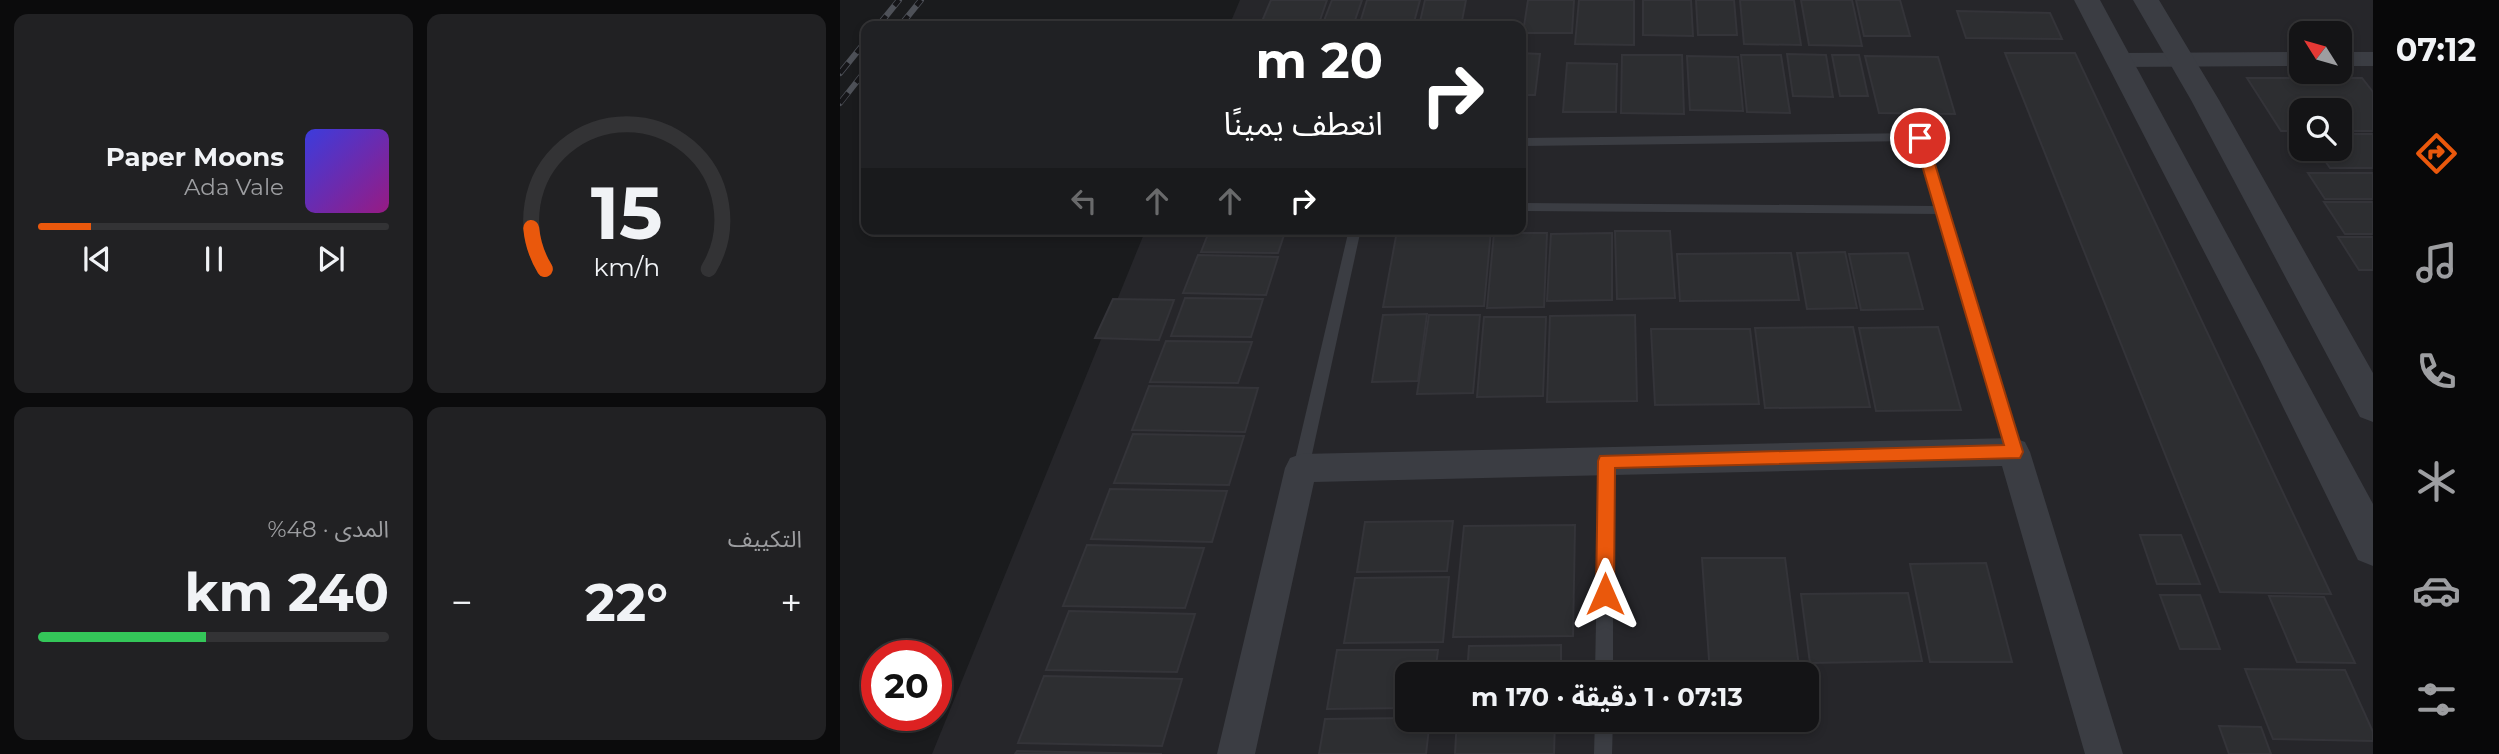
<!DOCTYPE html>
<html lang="ar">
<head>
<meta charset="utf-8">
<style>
  :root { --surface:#141416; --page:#212123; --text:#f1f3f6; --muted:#9d9ea1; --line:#333335; --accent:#ea580c }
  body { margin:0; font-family:Montserrat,"Noto Sans Arabic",sans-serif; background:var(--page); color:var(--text); direction:rtl; height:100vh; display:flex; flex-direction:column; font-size:26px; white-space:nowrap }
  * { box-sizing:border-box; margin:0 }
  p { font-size:23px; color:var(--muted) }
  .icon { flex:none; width:38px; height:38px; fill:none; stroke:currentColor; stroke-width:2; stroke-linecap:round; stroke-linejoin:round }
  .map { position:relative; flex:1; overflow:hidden; direction:ltr }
  .panel { display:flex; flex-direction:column; gap:14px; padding:14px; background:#0b0b0c; width:840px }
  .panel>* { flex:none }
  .guide { position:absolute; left:21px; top:21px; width:665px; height:214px; border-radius:14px; box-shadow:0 4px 10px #0003,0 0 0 2px var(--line); direction:rtl; background:#202124; color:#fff; overflow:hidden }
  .needle { width:46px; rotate:307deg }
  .tools { position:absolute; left:1449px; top:21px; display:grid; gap:14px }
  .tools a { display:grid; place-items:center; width:63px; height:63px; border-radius:14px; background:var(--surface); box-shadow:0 4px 10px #0003,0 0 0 2px var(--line); font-size:35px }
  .speed { position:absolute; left:21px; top:640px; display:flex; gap:14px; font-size:35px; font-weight:700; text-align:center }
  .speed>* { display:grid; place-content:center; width:91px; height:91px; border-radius:50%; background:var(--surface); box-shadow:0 4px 10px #0003,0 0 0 2px var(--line); line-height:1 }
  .speed .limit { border:10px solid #d22; background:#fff; color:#111 }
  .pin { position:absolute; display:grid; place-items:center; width:60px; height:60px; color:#fff; margin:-30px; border:4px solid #fff; border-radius:50%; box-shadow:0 2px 7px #0007 }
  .me { position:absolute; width:77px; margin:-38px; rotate:0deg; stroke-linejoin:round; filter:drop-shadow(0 0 5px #0008) }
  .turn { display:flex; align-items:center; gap:24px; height:147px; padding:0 28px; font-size:32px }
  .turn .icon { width:91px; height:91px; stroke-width:2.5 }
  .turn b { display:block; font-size:49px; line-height:60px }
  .lanes { display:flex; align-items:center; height:66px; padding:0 28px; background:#0003; justify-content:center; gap:35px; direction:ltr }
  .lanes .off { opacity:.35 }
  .big { font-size:52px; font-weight:700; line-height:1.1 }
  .panel .tile { flex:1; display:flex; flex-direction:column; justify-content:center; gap:10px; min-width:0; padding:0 24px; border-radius:14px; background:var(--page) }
  .panel .dial { align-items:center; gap:0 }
  .dial svg { height:182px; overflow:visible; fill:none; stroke:var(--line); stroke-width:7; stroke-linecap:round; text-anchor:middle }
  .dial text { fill:var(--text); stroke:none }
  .song { display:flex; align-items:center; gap:21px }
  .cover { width:84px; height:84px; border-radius:10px; background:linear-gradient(135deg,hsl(240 70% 55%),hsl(310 70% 35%)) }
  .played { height:7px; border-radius:4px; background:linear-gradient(90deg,var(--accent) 15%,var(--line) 15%) }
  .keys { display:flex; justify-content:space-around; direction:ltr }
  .heat { display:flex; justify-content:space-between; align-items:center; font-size:38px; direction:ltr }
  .charge { height:10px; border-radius:5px; background:linear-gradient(90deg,#34c759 48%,var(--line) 0) }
  .panel .tiles { flex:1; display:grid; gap:14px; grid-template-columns:repeat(2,1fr) }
  .trip { position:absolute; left:555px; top:662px; width:424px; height:70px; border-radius:14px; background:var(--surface); box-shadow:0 4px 10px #0003,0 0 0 2px var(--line); font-weight:700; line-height:70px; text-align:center; direction:rtl }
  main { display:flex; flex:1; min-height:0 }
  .tab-bar { display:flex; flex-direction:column; width:126px; justify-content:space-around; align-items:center; background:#080809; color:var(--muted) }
  .tab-bar .icon { width:49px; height:49px }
  .tab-bar .active { color:var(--accent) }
  .tab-bar b { font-size:32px; color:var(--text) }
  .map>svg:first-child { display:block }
  .built { fill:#26262a; fill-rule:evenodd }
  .building { fill:#2d2e31; stroke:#343439; stroke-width:2 }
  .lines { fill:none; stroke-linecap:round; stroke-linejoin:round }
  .service { fill:#3b3d43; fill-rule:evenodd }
  .minor { fill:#3b3d43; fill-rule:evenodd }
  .tertiary { fill:#3b3d43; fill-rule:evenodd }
  .rail-casing { stroke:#4e5158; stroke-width:6 }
  .rail { stroke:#151518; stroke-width:4.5; stroke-dasharray:13; stroke-linecap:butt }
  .route { fill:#ea580c; stroke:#983908; stroke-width:2 }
</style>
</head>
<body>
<main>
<nav class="tab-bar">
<b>07:12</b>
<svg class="icon active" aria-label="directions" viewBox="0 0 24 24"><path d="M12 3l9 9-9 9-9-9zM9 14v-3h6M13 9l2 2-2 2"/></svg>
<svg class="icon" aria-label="music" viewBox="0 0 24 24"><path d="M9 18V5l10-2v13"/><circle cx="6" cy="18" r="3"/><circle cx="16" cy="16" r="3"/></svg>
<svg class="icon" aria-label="phone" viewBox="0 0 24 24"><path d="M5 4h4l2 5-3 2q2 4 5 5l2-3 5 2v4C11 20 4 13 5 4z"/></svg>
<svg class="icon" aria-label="climate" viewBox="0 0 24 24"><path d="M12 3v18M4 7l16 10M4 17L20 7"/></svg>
<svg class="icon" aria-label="car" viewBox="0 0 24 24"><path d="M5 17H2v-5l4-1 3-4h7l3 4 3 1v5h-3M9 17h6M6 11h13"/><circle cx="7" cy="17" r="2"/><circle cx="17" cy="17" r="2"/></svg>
<svg class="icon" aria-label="filters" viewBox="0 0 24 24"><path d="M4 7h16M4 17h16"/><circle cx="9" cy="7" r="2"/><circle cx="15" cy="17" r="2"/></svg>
</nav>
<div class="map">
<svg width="1533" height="754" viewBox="0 0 1533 754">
  <rect width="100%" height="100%" fill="#1a1b1d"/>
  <!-- built -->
  <path class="built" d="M400,0h1133v754h-1441l214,-525h375v-203h-292zM1461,33h39v39h-39zM1461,110h39v39h-39zM567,674h399v45h-399z"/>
  <!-- building -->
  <g class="building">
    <polygon points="431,0 487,0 478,26 420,26"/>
    <polygon points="492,0 522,0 513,26 482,26"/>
    <polygon points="527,0 580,0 573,26 519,26"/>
    <polygon points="585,0 626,0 621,26 579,26"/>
    <polygon points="688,0 734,0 732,33 683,33"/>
    <polygon points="739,0 794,0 794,45 735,44"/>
    <polygon points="803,0 851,0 853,36 803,35"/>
    <polygon points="856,0 894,0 897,35 858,35"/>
    <polygon points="900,0 954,0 961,45 904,44"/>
    <polygon points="961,0 1012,0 1022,46 969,45"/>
    <polygon points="1016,0 1060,0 1070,36 1024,36"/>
    <polygon points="1117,11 1210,13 1222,39 1126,38"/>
    <polygon points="681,53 700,54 695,95 681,95"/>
    <polygon points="1165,53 1235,53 1491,594 1380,592"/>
    <polygon points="947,54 986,55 993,97 953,96"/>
    <polygon points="782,55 842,55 844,114 781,113"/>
    <polygon points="901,55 941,55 950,113 907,112"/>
    <polygon points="992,55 1019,55 1028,96 1000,96"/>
    <polygon points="847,56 898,57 903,111 850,110"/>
    <polygon points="1025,56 1098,57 1115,114 1039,113"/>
    <polygon points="727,63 777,64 776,112 723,112"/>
    <polygon points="1407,78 1522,78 1533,92 1533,131 1500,131 1500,110 1461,110 1461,131 1441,131"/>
    <polygon points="1500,134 1533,134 1533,168 1490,168 1477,149 1500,149"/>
    <polygon points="1468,173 1533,173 1533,199 1485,199"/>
    <polygon points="1484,202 1533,202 1533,234 1505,234"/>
    <polygon points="370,229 446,229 438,253 361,252"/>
    <polygon points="651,230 644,306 543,307 557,231"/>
    <polygon points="775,231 830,231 835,298 777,299"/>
    <polygon points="654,233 707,233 704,307 647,308"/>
    <polygon points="772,233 772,300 707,301 711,234"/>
    <polygon points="1498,237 1533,237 1533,270 1519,270"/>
    <polygon points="1005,252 1017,308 967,309 957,253"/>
    <polygon points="951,253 959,300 840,301 837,254"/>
    <polygon points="1068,253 1083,309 1021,310 1009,254"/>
    <polygon points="358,255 438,257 426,295 343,293"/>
    <polygon points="345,298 423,299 411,337 331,336"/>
    <polygon points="273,299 334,300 319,340 255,338"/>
    <polygon points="587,314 578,381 532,382 543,315"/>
    <polygon points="589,315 640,315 633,393 577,394"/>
    <polygon points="795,315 797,401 707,402 710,316"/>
    <polygon points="644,317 706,317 703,396 637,397"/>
    <polygon points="1013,327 1030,407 925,408 915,328"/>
    <polygon points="1098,327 1121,410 1036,411 1019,328"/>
    <polygon points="811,329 910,329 919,404 815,405"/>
    <polygon points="326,341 412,342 398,383 310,382"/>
    <polygon points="309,386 418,388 405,432 292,430"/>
    <polygon points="293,434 404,436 389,485 274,483"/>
    <polygon points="270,489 387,491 372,542 251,539"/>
    <polygon points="613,521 607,571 517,572 525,522"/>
    <polygon points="735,525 733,636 613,637 624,526"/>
    <polygon points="1300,535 1341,535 1360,584 1317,584"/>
    <polygon points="247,545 364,548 345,608 223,606"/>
    <polygon points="862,558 945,558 960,674 870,674"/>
    <polygon points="1146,563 1172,662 1090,662 1070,564"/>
    <polygon points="609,577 603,642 504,643 515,578"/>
    <polygon points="1068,593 1082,661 970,663 961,594"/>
    <polygon points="1320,595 1360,595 1380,649 1340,649"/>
    <polygon points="1429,596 1484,597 1515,663 1457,662"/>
    <polygon points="229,611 355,614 337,672 206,670"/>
    <polygon points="721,645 721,674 627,674 629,646"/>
    <polygon points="497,650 598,650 595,674 567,674 567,708 487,709"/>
    <polygon points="1405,669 1505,670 1533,732 1533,741 1433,739"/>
    <polygon points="204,676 342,679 322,746 178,743"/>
    <polygon points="567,718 590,719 586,754 479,754 485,719"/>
    <polygon points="617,719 715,719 714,754 615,754"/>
    <polygon points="1379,726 1421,727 1431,754 1389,754"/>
    <polygon points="177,751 322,754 175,754"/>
  </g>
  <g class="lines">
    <!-- service -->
    <g class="service">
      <polygon points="1081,133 1087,137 1181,452 1179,457 1174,459 1169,457 1167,452 1098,214 681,211 681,203 1095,206 1076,141 681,146 681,138"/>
      <polygon points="509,229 521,229 469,468 466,473 461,475 456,473 453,468"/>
      <polygon points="766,454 771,456 773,461 773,674 755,674 759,461 761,456"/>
      <polygon points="755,719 773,719 772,754 754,754"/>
    </g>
    <!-- minor -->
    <g class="minor">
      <polygon points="1461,52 1461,66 1280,67 1272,65 1269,60 1272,55 1280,53"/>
      <rect x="1500" y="52" width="33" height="14"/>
      <polygon points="1174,438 1185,442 1190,452 1283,754 1245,754 1162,466 474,482 415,754 377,754 445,468 450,458 461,454"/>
    </g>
    <!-- tertiary -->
    <g class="tertiary">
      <polygon points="1234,0 1260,0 1533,504 1533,566 1518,560 1420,360"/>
      <polygon points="1293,0 1319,0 1379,100 1533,373 1533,422 1520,417 1351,100"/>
    </g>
    <!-- rail casing -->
    <g class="rail-casing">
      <g id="rail">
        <polyline points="38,26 59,0"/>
        <polyline points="60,26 81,0"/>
        <polyline points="0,73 26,41"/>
        <polyline points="0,103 26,70"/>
      </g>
    </g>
    <!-- rail -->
    <use href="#rail" class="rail"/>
  </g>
  <!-- route -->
  <polygon class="route" points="1080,133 1087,138 1183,452 1180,458 775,468 774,594 772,600 765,603 758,600 756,594 758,461 760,456 1164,445 1074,138"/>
</svg>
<div class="tools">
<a><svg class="needle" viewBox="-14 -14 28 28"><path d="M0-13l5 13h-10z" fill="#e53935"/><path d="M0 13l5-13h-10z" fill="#9d9ea1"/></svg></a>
<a><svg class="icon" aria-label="search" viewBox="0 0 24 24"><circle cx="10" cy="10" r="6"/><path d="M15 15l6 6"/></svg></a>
</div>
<div class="speed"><div class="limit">20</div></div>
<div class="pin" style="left:1080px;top:138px;background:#d93025"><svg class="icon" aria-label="arrive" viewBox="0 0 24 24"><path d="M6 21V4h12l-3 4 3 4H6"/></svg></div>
<svg class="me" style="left:765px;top:594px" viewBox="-20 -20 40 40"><path d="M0-17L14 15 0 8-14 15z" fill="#ea580c" stroke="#fff" stroke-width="4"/></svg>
<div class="trip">07:13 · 1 دقيقة · 170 m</div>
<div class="guide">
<div class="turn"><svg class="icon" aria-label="right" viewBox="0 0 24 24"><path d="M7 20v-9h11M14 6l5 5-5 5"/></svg><div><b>20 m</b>انعطف يمينًا</div></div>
<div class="lanes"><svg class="icon off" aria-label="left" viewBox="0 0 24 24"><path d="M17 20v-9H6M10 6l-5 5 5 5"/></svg><svg class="icon off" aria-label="ahead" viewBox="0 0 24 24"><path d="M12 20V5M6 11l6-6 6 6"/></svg><svg class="icon off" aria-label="ahead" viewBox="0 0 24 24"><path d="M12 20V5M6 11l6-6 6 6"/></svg><svg class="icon" aria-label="right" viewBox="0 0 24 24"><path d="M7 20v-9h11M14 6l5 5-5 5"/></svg></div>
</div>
</div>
<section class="panel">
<div class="tiles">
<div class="tile dial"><svg viewBox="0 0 100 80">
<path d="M14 69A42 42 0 1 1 86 69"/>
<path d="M14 69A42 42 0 0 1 8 51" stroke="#ea580c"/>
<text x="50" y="56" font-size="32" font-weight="700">15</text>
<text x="50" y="72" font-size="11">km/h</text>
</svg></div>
<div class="tile">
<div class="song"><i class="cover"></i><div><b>Paper Moons</b><p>Ada Vale</p></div></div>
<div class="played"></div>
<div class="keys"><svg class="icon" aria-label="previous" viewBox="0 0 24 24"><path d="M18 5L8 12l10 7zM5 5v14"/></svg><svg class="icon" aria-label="pause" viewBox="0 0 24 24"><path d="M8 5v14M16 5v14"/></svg><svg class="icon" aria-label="next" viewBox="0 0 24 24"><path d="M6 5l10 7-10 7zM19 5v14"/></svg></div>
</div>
<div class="tile"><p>التكييف</p>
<div class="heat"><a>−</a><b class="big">22°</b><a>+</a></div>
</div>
<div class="tile"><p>المدى · 48%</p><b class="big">240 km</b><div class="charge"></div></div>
</div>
</section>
</main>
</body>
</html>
